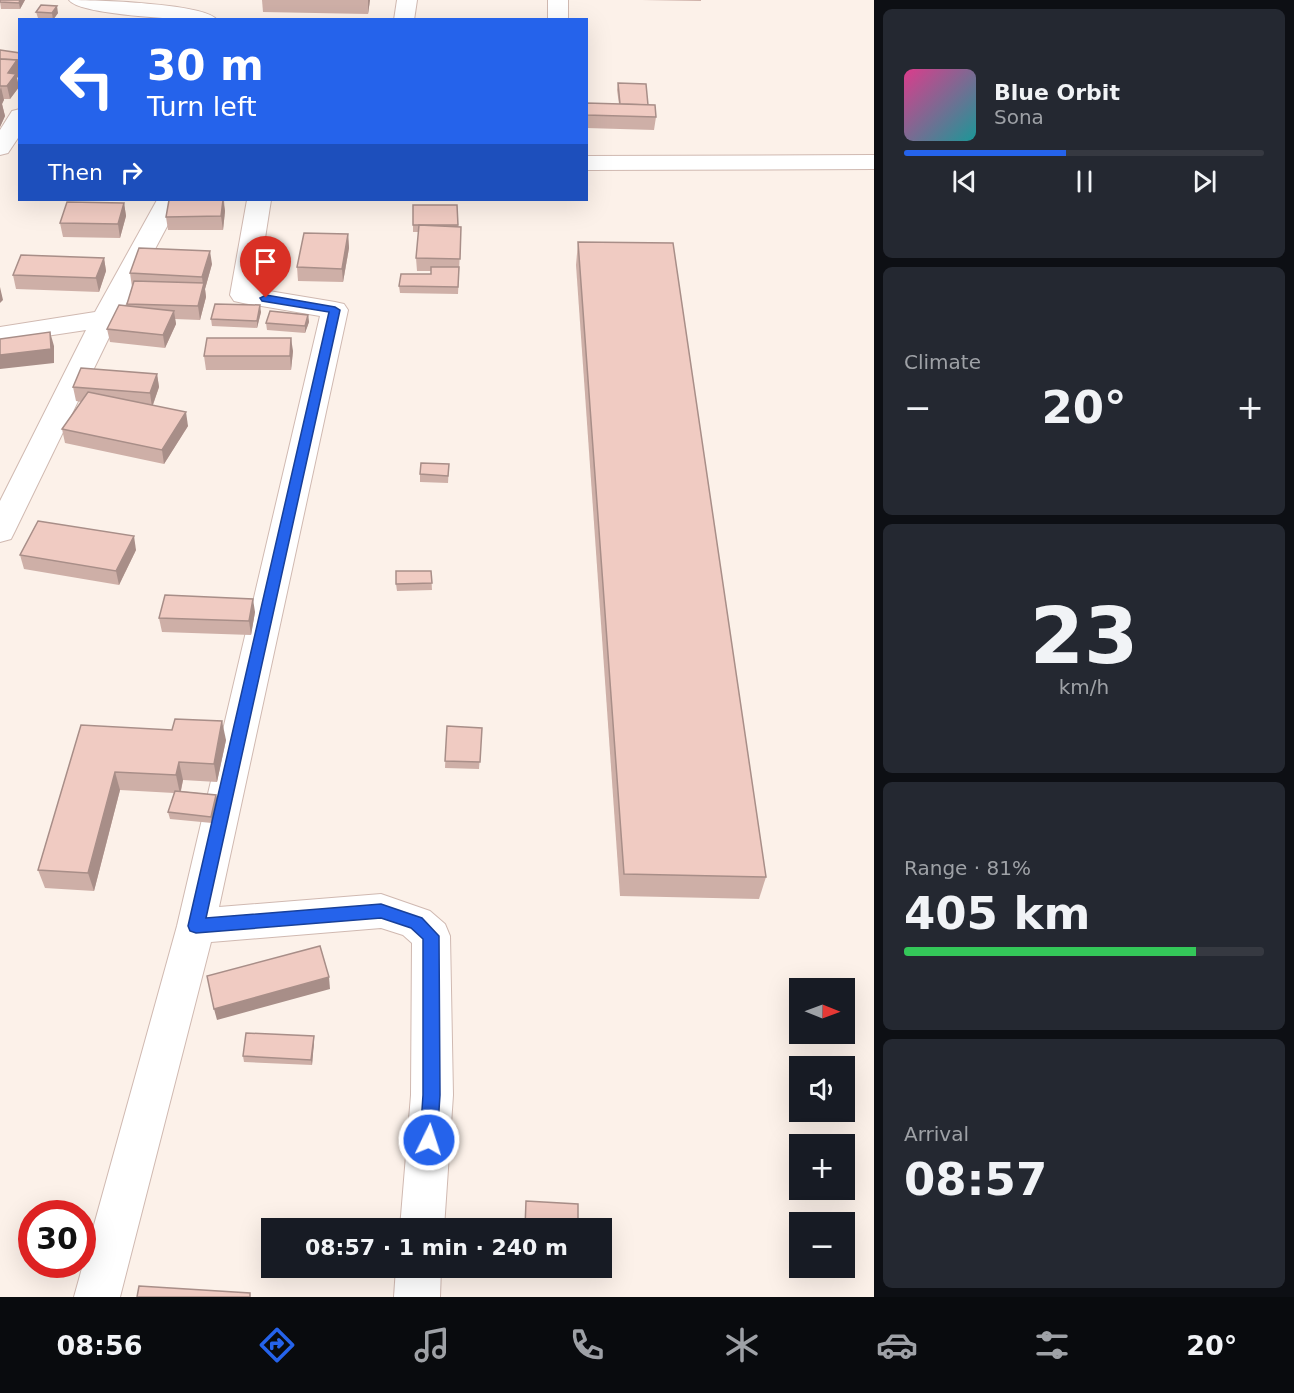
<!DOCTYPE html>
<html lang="en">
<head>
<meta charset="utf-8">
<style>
  :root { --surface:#171b24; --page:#242831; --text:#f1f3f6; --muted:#9ea1a6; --line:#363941; --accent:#2563eb }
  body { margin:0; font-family:"DejaVu Sans",sans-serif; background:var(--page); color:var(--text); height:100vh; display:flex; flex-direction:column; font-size:22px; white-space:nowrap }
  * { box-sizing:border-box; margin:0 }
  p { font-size:20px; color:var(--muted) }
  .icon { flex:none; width:33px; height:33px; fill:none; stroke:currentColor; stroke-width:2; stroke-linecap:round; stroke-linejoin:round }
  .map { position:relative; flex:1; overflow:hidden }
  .panel { display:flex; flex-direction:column; gap:9px; padding:9px; background:#0d0f14; width:420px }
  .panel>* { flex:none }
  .guide { position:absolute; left:18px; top:18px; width:570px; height:183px; border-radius:0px; box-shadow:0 6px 24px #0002; background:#2563eb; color:#fff; overflow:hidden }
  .needle { width:39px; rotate:91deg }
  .tools { position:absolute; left:789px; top:978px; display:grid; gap:12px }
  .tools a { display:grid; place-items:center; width:66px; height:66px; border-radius:0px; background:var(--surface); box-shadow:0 6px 24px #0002; font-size:30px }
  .speed { position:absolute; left:18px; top:1200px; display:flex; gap:12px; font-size:30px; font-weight:700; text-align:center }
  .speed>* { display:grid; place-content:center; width:78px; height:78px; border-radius:50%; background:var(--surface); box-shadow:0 6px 24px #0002; line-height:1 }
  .speed .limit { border:9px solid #d22; background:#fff; color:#111 }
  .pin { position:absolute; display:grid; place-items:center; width:51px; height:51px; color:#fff; margin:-62px -26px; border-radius:50% 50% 50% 0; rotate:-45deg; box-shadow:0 0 6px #0007 }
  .pin .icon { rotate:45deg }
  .me { position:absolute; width:66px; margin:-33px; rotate:4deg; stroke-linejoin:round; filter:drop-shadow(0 0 4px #0008) }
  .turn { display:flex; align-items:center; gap:21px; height:126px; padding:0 30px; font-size:27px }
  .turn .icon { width:78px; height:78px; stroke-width:2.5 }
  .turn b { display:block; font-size:42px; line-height:51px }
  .then { display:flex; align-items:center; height:57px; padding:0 30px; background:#0003; gap:12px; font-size:22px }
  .big { font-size:45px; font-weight:800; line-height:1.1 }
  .panel .tile { flex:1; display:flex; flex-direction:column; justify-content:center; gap:9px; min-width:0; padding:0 21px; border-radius:9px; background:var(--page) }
  .panel .dial { align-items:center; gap:0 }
  .dial b { font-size:78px; line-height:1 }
  .song { display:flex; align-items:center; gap:18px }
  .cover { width:72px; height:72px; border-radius:9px; background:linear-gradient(135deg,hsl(330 70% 55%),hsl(180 70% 35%)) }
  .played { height:6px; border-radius:3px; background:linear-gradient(90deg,var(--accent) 45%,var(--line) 45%) }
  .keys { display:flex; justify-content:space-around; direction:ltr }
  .heat { display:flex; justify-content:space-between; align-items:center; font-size:33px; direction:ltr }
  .charge { height:9px; border-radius:4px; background:linear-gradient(90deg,#34c759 81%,var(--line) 0) }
  .trip { position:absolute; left:261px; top:1218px; width:351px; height:60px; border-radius:0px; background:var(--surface); box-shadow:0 6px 24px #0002; font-weight:800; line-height:60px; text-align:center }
  .tab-bar { display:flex; height:96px; justify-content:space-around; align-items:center; background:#090b0e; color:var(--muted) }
  .tab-bar .icon { width:42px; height:42px }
  .tab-bar .selected { color:var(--accent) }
  .tab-bar b { font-size:27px; color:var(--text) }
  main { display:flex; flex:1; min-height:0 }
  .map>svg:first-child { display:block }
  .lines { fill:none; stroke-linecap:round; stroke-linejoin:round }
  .minor-casing { stroke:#d0b9b1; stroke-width:2 }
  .minor { fill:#fff; fill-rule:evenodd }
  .wall { fill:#ceafa7 }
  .shaded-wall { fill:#a88e88 }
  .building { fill:#f0cbc2; stroke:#a88e88; stroke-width:1.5 }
  .route { fill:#2563eb; stroke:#184099; stroke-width:1.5 }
</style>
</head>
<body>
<main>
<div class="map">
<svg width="874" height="1297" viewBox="0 0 874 1297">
  <rect width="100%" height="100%" fill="#fcf1e9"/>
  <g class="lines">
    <!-- minor casing -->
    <g class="minor-casing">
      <g id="minor">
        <path d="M69,0c23,0 137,3 148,20 -24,0 -137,-4 -148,-20z"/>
        <polygon points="397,0 417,0 414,20 394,20"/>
        <rect x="548" y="0" width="20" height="20"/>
        <polygon points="20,109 20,135 8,153 0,155 0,130 12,111"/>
        <polygon points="874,155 874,169 586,170 586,156"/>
        <polygon points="157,200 181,200 118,319 15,531 11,539 0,542 0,501 86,330 0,343 0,327 95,312"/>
        <polygon points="247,200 271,200 257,289 335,302 344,304 348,310 219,907 381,894 430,911 445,924 450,936 453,1095 444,1228 400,1228 411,1095 412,943 403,935 381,928 211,942 120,1297 74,1297 177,926 320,316 243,303 234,301 230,295"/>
        <polygon points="396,1268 441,1268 440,1297 394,1297"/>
      </g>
    </g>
    <!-- minor -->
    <use href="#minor" class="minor"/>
  </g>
  <!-- wall -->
  <g class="wall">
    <polygon points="25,0 20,9 1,9 0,1"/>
    <polygon points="262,0 370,0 368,14 263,12"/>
    <polygon points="642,0 701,0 701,1"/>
    <polygon points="36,12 58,13 53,20 52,20 38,18"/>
    <polygon points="0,50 20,53 20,74 17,78 19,87 10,99 4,99 2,104 5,116 0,127"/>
    <polygon points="618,83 648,105 656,117 654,130 586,128 586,103 619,104 617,90"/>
    <polygon points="169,200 224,200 225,211 223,230 168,230 166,217"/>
    <polygon points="124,203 126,216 120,238 63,237 60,223"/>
    <polygon points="413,205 457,205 458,227 461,227 458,294 400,293 399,286 431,274 431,271 417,271 416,258 419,232 413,232"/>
    <polygon points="348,234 349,248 343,282 298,281 297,267"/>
    <polygon points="578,242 766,877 759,899 620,896 576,265"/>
    <polygon points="104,258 106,271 99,292 16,289 13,275"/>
    <polygon points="212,264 205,289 206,297 200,320 175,319 176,324 165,348 110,342 107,329 127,306 127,304 132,287 130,273"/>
    <polygon points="261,312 257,328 212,326 211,319"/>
    <polygon points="308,315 309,322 305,333 267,330 266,323"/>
    <polygon points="293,351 291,370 206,370 204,356"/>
    <polygon points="157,374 159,387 153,405 188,426 164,464 65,443 62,429 81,402 76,401 73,387"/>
    <polygon points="449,464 448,483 420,482 420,474"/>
    <polygon points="136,550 119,585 24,569 20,555"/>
    <polygon points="431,571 432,590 397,591 396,584"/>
    <polygon points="255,612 251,635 162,632 159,618"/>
    <polygon points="81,725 226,740 217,782 183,780 181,791 216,795 218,802 212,823 170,819 168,812 174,793 120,790 94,891 45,888 38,870"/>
    <polygon points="447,726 482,728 479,769 445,768"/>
    <polygon points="314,1042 312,1065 244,1062 243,1056"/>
  </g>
  <!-- shaded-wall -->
  <g class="shaded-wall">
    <polygon points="20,0 25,0 20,9 19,3"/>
    <polygon points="368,0 370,0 368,14"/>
    <polygon points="57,6 58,13 53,20 52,13"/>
    <polygon points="17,60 20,61 20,74 17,78 19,87 10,99 7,86 8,73"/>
    <polygon points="1,87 4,100 2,104 5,116 0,127 0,90"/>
    <polygon points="223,200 225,211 223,230 221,216"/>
    <polygon points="124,203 126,216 120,238 118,224"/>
    <polygon points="348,234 349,248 343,282 342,269"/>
    <polygon points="210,251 212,264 205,289 206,297 200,320 198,306 203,285 202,277"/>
    <polygon points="104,258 106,271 99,292 96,278"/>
    <polygon points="0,287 3,300 0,303"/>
    <polygon points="260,305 261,312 257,328 257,321"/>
    <polygon points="174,311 176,324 165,348 163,335"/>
    <polygon points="308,315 309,322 305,333 305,326"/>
    <polygon points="50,332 54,346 54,363 0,369 0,355"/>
    <polygon points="291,338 293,351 291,370 290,356"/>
    <polygon points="157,374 159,387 152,407 150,393"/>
    <polygon points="186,412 188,426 164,464 162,450"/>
    <polygon points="134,536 136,550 119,585 116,571"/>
    <polygon points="253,599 255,612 251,635 249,621"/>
    <polygon points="222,721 226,740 217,782 214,764"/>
    <polygon points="179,762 183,780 180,794 176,775"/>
    <polygon points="115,772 120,790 94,891 88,873"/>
    <polygon points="216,795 218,802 212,823 211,817"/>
    <polygon points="329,977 330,989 217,1020 214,1009"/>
    <polygon points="314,1036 314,1042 312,1065 311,1060"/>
  </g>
  <!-- building -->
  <g class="building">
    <polygon points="0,0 20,0 19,3 0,2"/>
    <polygon points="41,5 57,6 52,13 36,12"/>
    <polygon points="0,50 20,53 20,61 18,63 17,60 0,59"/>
    <polygon points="0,59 17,60 8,73 16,74 7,86 0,86"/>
    <polygon points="618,83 646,84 648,105 620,104"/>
    <polygon points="586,103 655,105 656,117 586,115"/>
    <polygon points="169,200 223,200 221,216 166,217"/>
    <polygon points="67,202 124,203 118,224 60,223"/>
    <polygon points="413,205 457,205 458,225 413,225"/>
    <polygon points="419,225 461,227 460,259 416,258"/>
    <polygon points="304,233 348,234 342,269 297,267"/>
    <polygon points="578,242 673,243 766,877 624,874"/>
    <polygon points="139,248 210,251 202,277 130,273"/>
    <polygon points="21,255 104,258 96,278 13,275"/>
    <polygon points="431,267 459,267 458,287 399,286 401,274 431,274"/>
    <polygon points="134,281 204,283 198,306 127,304"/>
    <polygon points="215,304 260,305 257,321 211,319"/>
    <polygon points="119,305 174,311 163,335 107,329"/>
    <polygon points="270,311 308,315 305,326 266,323"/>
    <polygon points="50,332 51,349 0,355 0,339"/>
    <polygon points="207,338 291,338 290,356 204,356"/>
    <polygon points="81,368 157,374 150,393 73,387"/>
    <polygon points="88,392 186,412 162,450 62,429"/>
    <polygon points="421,463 449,464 448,476 420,474"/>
    <polygon points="38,521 134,536 116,571 20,555"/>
    <polygon points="396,571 431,571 432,583 396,584"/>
    <polygon points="165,595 253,599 249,621 159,618"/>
    <polygon points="175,719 222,721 214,764 179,762 176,775 115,772 88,873 38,870 81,725 172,730"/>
    <polygon points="447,726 482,728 480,762 445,761"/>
    <polygon points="175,791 216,795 211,817 168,812"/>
    <polygon points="320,946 329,977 214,1009 207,976"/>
    <polygon points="246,1033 314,1036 311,1060 243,1056"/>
    <polygon points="526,1201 578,1204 578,1228 525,1228"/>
    <polygon points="139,1286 250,1293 250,1297 137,1297"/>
  </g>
  <!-- route -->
  <polygon class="route" points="266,295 335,307 340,310 206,918 381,904 422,918 439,936 440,1095 437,1140 435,1146 429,1148 422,1146 420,1140 423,1095 423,939 411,928 381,918 196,933 190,931 188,926 329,312 262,301 260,298"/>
</svg>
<div class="tools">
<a><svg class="needle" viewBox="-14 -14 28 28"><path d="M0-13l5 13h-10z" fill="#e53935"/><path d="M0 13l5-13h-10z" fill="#9ea1a6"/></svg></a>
<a><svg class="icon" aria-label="sound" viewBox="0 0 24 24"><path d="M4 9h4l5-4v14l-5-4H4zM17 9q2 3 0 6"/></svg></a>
<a>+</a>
<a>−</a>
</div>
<div class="speed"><div class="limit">30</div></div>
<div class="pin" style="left:266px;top:298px;background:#d93025"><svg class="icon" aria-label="arrive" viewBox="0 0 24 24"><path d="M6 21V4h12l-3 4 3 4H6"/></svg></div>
<svg class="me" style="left:429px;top:1140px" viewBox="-20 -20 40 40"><circle r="17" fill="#2563eb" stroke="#fff" stroke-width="3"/><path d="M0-11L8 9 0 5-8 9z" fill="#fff"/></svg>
<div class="trip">08:57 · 1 min · 240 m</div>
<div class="guide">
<div class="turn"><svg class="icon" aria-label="left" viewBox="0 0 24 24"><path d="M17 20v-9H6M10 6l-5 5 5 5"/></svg><div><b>30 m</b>Turn left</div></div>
<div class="then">Then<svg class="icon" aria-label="right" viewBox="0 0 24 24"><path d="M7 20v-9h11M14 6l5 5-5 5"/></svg></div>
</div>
</div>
<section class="panel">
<div class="tile">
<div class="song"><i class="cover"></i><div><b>Blue Orbit</b><p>Sona</p></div></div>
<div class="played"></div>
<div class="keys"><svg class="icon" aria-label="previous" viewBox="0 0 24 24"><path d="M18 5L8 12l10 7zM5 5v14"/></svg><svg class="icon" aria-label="pause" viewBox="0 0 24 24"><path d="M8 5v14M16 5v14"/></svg><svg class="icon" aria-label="next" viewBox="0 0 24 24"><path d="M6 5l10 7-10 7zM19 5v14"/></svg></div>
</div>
<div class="tile"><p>Climate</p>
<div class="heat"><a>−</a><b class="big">20°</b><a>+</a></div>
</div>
<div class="tile dial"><b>23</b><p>km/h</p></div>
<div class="tile"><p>Range · 81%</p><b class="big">405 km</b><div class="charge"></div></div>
<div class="tile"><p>Arrival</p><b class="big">08:57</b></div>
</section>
</main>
<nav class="tab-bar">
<b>08:56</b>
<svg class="icon selected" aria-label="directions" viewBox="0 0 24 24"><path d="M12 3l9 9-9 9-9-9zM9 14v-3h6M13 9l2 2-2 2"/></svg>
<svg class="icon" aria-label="music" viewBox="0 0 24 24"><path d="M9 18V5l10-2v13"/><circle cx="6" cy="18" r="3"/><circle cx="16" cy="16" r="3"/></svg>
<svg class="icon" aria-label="phone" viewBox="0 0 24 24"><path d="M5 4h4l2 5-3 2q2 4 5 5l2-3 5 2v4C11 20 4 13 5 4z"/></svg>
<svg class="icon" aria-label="climate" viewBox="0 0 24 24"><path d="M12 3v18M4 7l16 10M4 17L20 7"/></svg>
<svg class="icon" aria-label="car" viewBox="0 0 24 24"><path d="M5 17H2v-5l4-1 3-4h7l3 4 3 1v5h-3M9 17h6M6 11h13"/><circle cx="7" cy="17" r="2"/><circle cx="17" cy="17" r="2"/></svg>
<svg class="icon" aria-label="filters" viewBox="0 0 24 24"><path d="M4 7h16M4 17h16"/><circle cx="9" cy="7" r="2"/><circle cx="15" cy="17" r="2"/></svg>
<b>20°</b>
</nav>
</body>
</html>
